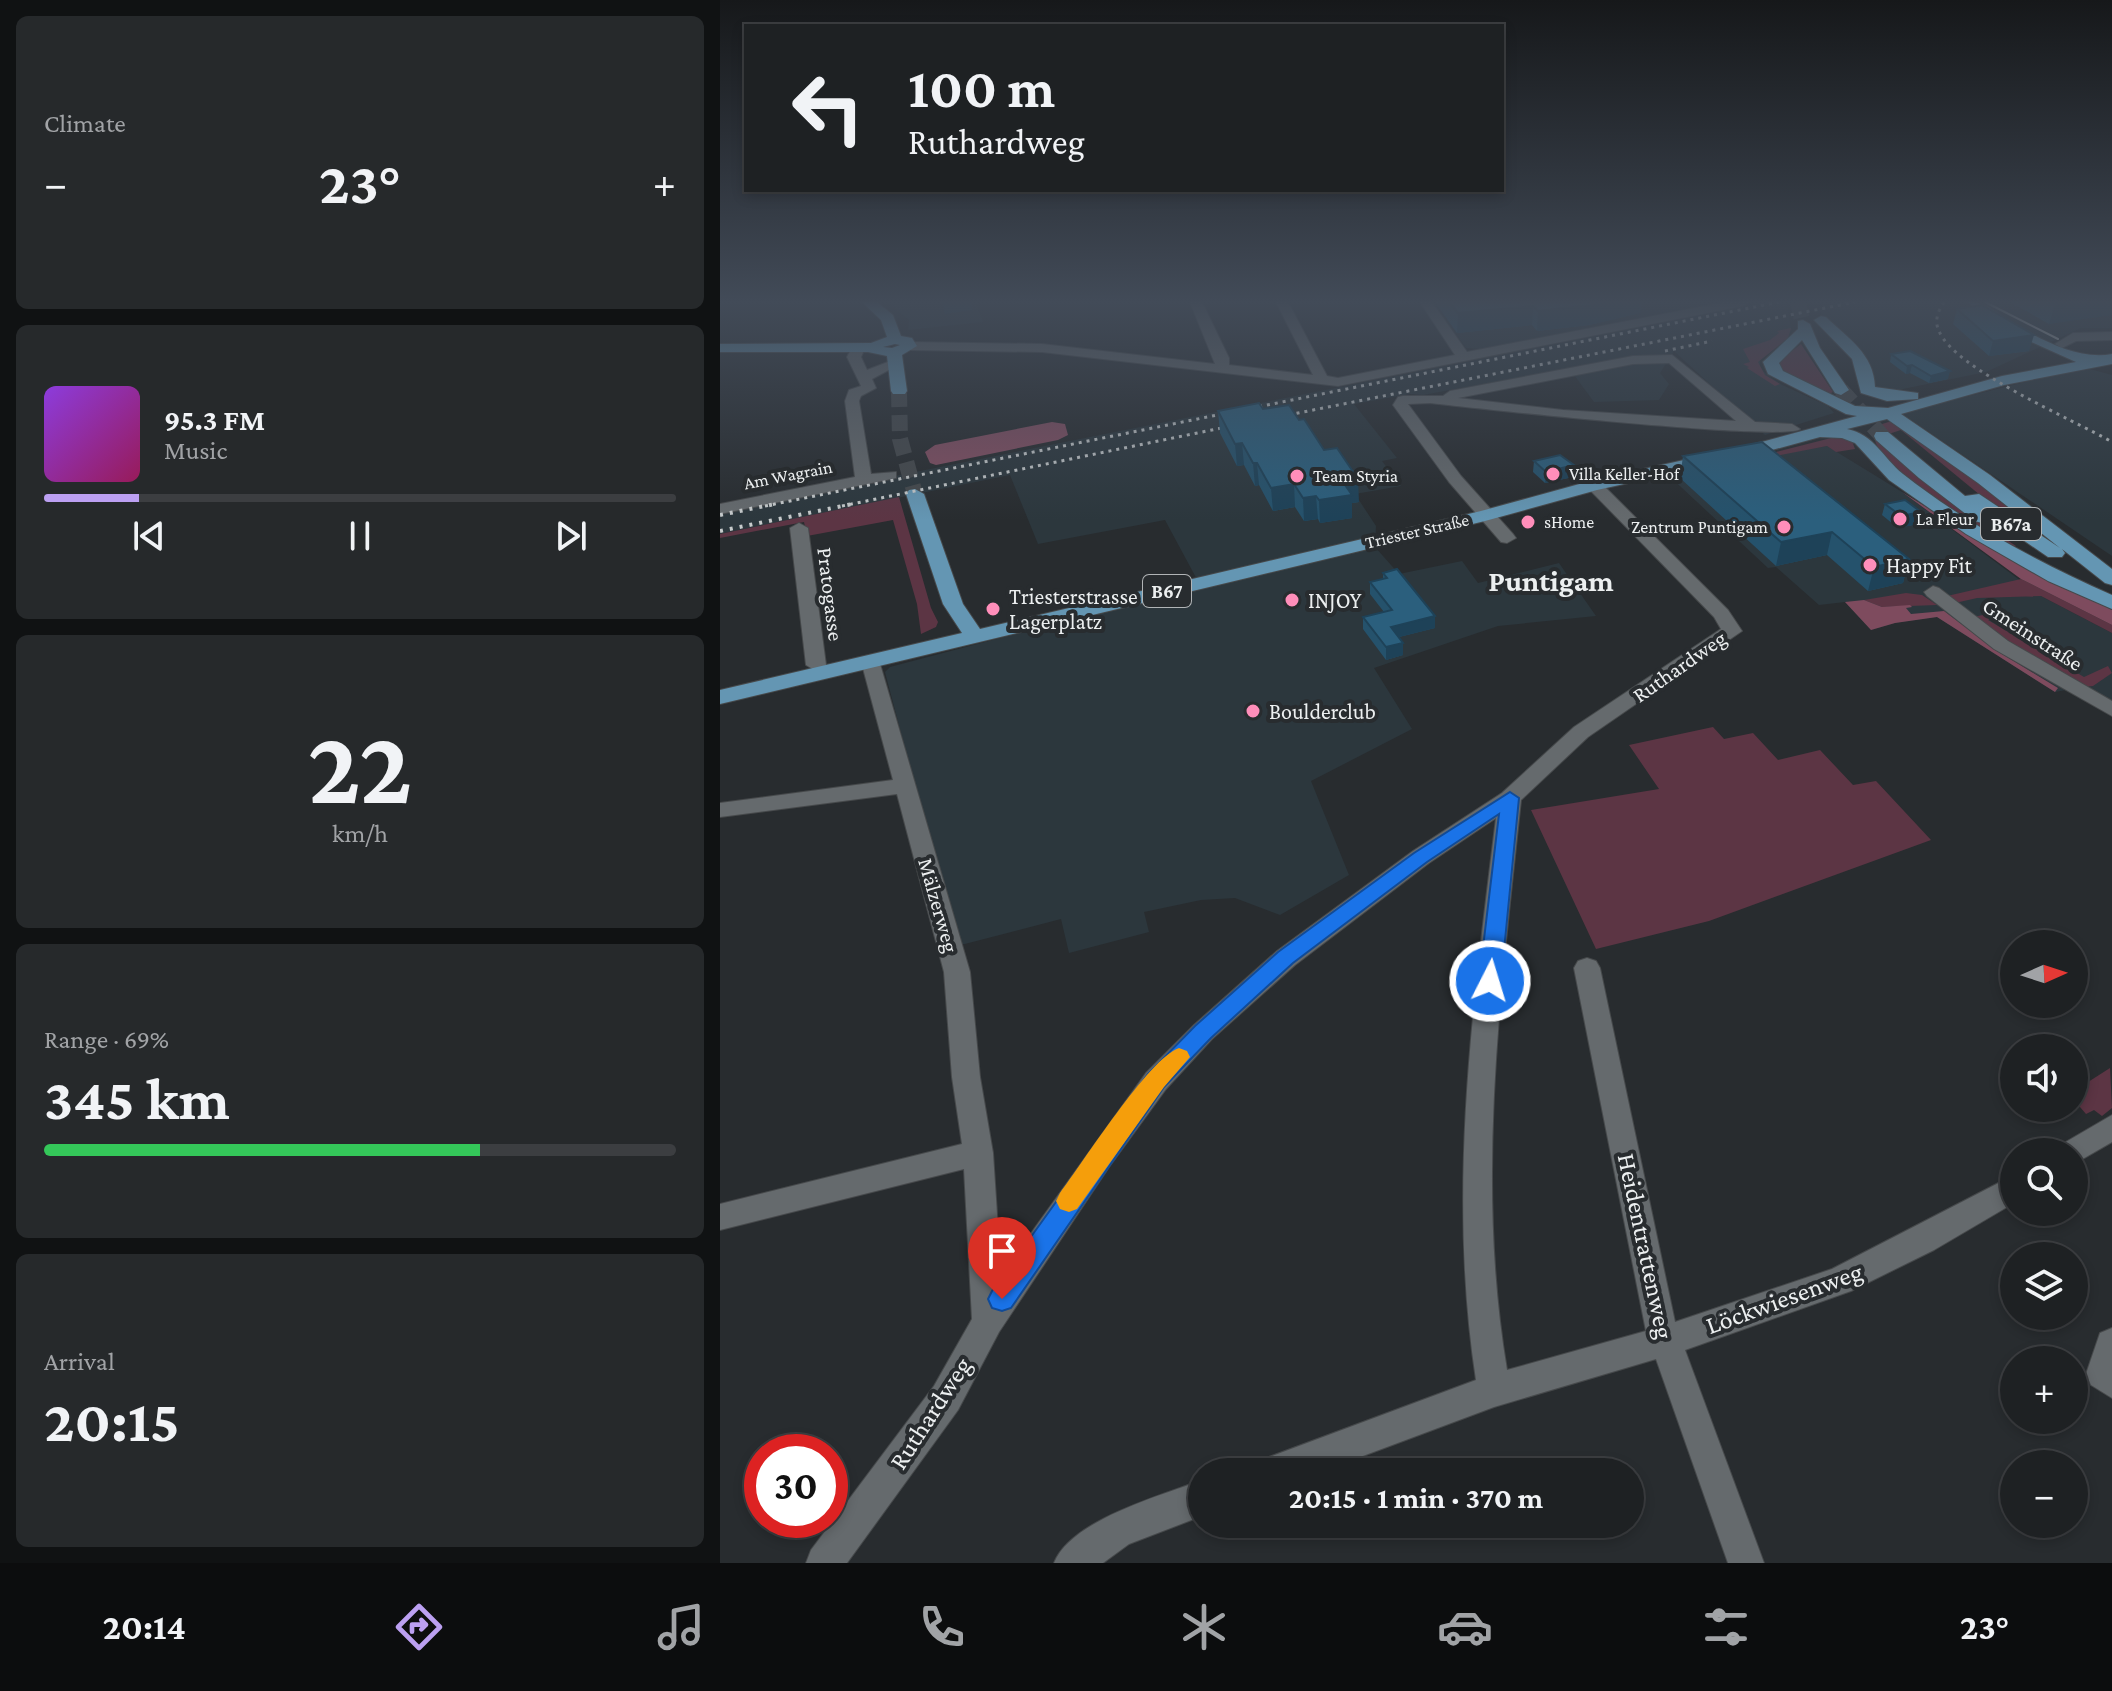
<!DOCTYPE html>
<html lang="en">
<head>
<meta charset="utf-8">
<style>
  :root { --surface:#1e2123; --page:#26292b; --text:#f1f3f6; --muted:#a1a3a6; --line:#3c3e41; --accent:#bca0f2 }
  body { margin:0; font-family:"Crimson Pro",serif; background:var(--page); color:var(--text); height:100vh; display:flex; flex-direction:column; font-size:30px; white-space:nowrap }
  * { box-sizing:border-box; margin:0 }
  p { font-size:26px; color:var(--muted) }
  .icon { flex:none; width:44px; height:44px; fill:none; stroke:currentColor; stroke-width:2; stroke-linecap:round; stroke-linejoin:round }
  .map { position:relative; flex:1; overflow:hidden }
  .side { display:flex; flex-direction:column; gap:16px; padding:16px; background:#101213; width:720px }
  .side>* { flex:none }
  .top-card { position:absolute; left:24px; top:24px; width:760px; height:168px; border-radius:0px; box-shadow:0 4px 12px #0003,0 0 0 2px var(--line); background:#1e2123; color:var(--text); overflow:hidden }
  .needle { width:52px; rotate:87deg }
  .fabs { position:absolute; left:1280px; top:930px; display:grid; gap:16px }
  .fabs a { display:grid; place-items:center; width:88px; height:88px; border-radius:50%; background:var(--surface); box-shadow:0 4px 12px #0003,0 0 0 2px var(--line); font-size:40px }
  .speed { position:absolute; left:24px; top:1434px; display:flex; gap:16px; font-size:40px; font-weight:700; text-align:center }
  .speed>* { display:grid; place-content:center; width:104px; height:104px; border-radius:50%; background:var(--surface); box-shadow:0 4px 12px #0003,0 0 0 2px var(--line); line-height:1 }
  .speed .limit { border:12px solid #d22; background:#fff; color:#111 }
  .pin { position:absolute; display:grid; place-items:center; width:68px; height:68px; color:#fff; margin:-82px -34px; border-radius:50% 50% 50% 0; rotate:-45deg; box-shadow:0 0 8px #0007 }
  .pin .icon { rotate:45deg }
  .me { position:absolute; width:88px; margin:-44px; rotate:5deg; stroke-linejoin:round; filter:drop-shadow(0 0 6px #0008) }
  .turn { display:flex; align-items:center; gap:28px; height:168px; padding:0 32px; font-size:36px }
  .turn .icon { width:104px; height:104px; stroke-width:2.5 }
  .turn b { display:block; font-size:56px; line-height:68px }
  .big { font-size:60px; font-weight:700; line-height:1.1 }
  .side .tile { flex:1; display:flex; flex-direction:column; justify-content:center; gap:12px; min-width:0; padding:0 28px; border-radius:12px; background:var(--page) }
  .side .dial { align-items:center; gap:0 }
  .dial b { font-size:104px; line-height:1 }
  .song { display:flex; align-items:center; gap:24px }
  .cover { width:96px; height:96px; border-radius:12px; background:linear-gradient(135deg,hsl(270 70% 55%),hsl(330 70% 35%)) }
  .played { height:8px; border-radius:4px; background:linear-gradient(90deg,var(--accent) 15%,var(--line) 15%) }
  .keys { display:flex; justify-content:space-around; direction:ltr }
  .heat { display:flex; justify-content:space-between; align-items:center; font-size:44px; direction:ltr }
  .charge { height:12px; border-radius:6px; background:linear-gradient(90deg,#34c759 69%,var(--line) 0) }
  .trip { position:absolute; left:468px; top:1458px; width:456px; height:80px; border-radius:40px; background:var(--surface); box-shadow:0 4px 12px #0003,0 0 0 2px var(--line); font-weight:700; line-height:80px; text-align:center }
  .tab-bar { display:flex; height:128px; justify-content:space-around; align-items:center; background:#0c0d0e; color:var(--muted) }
  .tab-bar .icon { width:56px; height:56px }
  .tab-bar .active { color:var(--accent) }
  .tab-bar b { font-size:36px; color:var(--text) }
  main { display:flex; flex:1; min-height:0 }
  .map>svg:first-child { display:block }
  .built { fill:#2c373d }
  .green { fill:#5c3544 }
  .forest { fill:#7e4b5e }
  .water { fill:#834f62 }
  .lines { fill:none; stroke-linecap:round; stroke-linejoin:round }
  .major-tunnel { stroke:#45494c; stroke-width:16; stroke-dasharray:16 8; stroke-linecap:butt }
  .minor-casing { stroke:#46494b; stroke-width:2 }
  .major-casing { stroke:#46494b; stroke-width:2 }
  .minor { fill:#656a6d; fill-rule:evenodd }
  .major { fill:#6496b3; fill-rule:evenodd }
  .tram { stroke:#c7cbcc; stroke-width:2 }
  .rail-far1 { stroke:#c7cbcc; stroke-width:3; stroke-dasharray:3 5; stroke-linecap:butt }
  .rail { stroke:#c7cbcc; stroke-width:4; stroke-dasharray:3 7; stroke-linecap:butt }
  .wall { fill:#25526c }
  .shaded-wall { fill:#1e4258 }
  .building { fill:#2b5f7d; stroke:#1e4258; stroke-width:2 }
  .route { fill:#1a73e8; stroke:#114b97; stroke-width:2 }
  .slow { fill:#f59e0b }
  .poi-dot { fill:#ff8eba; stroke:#282c2f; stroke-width:3 }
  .labels { text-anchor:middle; stroke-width:8; stroke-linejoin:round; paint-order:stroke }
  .far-poi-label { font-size:18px; fill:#eceff0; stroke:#282c2f; text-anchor:start }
  .far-street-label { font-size:18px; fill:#eceff0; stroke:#282c2f }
  .shield { fill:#282c2f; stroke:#b1b4b6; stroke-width:2 }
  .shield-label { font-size:20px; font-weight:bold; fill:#eceff0 }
  .poi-label { font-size:22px; fill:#eceff0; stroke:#282c2f; text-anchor:start }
  .street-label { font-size:22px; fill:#eceff0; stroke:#282c2f }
  .near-street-label { font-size:26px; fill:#eceff0; stroke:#282c2f }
  .district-label { font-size:30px; font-weight:bold; fill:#eceff0; stroke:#282c2f }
</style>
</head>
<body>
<main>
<section class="side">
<div class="tile"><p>Climate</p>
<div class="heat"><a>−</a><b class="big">23°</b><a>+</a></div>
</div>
<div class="tile">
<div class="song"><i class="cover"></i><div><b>95.3 FM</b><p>Music</p></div></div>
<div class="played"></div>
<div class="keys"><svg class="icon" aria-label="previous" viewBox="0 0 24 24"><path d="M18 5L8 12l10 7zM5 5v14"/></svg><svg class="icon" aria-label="pause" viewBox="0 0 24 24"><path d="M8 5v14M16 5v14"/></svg><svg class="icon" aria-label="next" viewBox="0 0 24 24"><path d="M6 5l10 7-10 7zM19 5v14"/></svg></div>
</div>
<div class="tile dial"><b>22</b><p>km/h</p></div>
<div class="tile"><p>Range · 69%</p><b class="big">345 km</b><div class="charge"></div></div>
<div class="tile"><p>Arrival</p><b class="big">20:15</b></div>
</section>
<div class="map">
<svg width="1392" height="1563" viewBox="0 0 1392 1563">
  <rect width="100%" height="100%" fill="#282c2f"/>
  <!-- built -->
  <g class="built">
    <polygon points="167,302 255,302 263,322 188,330 189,320"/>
    <polygon points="712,302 997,302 762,349 746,348"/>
    <polygon points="1046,302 1067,302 1071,330 1068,338 1040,358 1040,369 1060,384 1108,406 1114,413 1045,435 954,351 940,373 949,384 939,400 874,402 849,368 703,395 690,394 634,404 677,458 662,461 681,486 635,494 656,526 655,547 679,574 742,561 758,583 839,563 876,616 778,626 654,668 692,729 591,781 629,875 560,915 515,898 481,900 424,912 429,932 349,953 341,919 237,946 165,672 170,667 480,585 445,520 318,544 290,475 0,534 0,511"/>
    <polygon points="1099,302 1392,302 1392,328 1361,328 1266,372 1178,390 1157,391 1148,361 1108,323 1100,312"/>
    <polygon points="1370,369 1392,375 1392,556 1181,413 1333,375"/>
    <polygon points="1107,446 1182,492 1321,596 1392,633 1392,705 1363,687 1335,692 1217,617 1175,623 1151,630 1125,602 1099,605 1056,567 1048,568 947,474"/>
  </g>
  <!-- green -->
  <g class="green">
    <polygon points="1071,328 1068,338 1038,362 1045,375 1060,384 1055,386 1027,368 1029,367 1023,364 1030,362 1023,349 1050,340 1059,333 1057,331"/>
    <polygon points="1081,344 1113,392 1107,395 1063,374 1059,361"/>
    <path d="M1172,421l23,13 136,105 -6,1 -65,-45 -79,-65 -25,8 82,69 58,39 -4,1c-38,-22 -139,-73 -140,-120z"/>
    <polygon points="1115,437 1132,441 1135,449 1116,452 1107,446 1056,456 1048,454"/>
    <polygon points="179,497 211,608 218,622 216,627 201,634 197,604 173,520 87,536 84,522 0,538 0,534"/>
    <polygon points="1301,579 1392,625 1392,633 1321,596 1257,598 1235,603 1227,596"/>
    <polygon points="1186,593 1202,595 1217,605 1162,607 1144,600"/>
    <polygon points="1268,614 1274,616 1268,620 1364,677 1388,666 1392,673 1373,686 1363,687 1299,649 1253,617"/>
    <polygon points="993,727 1004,739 1033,733 1058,760 1100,750 1133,785 1156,781 1211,840 989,921 876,949 811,810 939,789 909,745"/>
    <polygon points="1390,1068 1392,1108 1382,1116 1374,1110 1366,1114 1354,1100 1354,1091"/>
  </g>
  <!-- forest -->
  <g class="forest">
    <polygon points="1182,492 1255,537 1392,610 1392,625 1301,579"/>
    <polygon points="1144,600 1162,607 1190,605 1192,607 1186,608 1191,614 1224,611 1277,651 1338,688 1335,692 1217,617 1175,623 1151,630 1125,602"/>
  </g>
  <!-- water -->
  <polygon class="water" points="332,422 345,424 348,435 338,440 216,465 210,463 205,452 215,445"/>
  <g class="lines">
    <!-- major-tunnel -->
    <g class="major-tunnel">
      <polyline points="1078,302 1083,324"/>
      <polyline points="1121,390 1162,436"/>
      <polyline points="179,391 180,439 195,494"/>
    </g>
    <!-- minor casing -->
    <g class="minor-casing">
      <g id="minor">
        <polygon points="470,302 482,302 509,358 509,365 593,375 556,302 568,302 607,376 618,378 735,355 700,302 712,302 747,352 1005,302 1029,302 1023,306 618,386 322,352 190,350 183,346 190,342 322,344 495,364"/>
        <polygon points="1392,332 1392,340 1356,341 1342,348 1335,344 1353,333"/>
        <polygon points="138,344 145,348 141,357 147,370 173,360 180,364 152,379 156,388 141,396 139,401 151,474 176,472 176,478 0,514 0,504 135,477 125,401 129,390 141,386 127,357 133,345"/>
        <path d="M952,355l83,67 37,2 8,5c-15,13 -327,-21 -370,-26l-22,1 53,72 52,58 3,4 -9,5 -6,-1 -52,-60 -56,-77 5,-8 5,-1h40l7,-5 183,-35zM949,363l67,58 -173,-11 -105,-12 175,-34z"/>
        <path d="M874,480l6,2 128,128 14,21 -154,106 -67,63c-20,189 -46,381 -14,570l139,-39 -72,-363 4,-7 9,-3 9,3 4,7 75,354 157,-53 182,-94v28l-80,47 -83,41 -166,59 79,213h-36l-72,-204 -162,48 -174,65h-65l6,-12 215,-80c-29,-188 -3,-375 20,-562l-67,45 -134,102 -83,74 -46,50 -57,78 -110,165 -41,78 -111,153h-41l5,-13 123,-164 38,-67 -8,-150 -244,61v-26l242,-60 -10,-67 -8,-105 -47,-178 -177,23v-14l173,-23 -32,-119 10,-6 7,2 92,315 10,105 13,76 8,122 145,-202 48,-48 83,-74 136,-100 89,-58 72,-66 147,-98 -7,-12 -126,-129 -2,-3z"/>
        <polygon points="79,523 88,528 106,665 96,671 86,665 70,528"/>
        <polygon points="1213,586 1219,588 1288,641 1392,701 1392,716 1274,649 1207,596 1204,592"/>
        <polygon points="1392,1115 1392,1142 1354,1164 1354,1152 1339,1152 1344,1143"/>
        <polygon points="1392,1328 1392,1398 1371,1385 1366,1374 1380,1333"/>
        <path d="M482,1480v36l-73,28 -26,19h-49c17,-43 106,-67 148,-83z"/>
      </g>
    </g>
    <!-- major casing -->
    <g class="major-casing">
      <g id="major">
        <path d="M142,302h15l16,13 8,21 11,2 5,8 -15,9 5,36 -2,3h-12l-2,-3 -4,-35 -19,-4h-148v-8l151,-1 16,-6 -6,-17zM175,344l5,1 -8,3 -9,-1z"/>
        <path d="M1247,302c17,-1 25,8 39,17 30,18 71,42 106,35v10l-108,21 -103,29 89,61 122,94v16l-7,-2 -43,-34 3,4 -3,4h-14l-57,-39 -9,5 -7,-2 -56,-43 -43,-38 -2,-4 2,-4h12l77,64 14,-2 81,54 -82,-65 -91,-64 -40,10c27,5 36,29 56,45 64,50 136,89 209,121v14l-64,-28 -82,-47 -77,-54 -34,-37 -13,-5 -22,-1 -70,19 -153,34 -112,31 -765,183v-14l242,-57 -19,-29 -37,-110 3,-4 6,-1 9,5 39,110 17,25 501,-118 113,-31 153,-34 110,-30 -11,-2 -78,-40 -5,-12 35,-33v-8l5,-1 7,4 10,24 29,42 -8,5 -6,-2 -33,-53 -23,23 4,8 72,35 33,2 114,-32 74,-14 -67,-30z"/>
        <path d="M1101,316l5,1c22,21 48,37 49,70l43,6v6l-31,2 -26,-8 -9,-34 -38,-39z"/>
      </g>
    </g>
    <!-- minor -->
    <use href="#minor" class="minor"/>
    <!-- major -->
    <use href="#major" class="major"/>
    <!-- tram -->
    <polyline class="tram" points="1265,302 1338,339"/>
    <!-- rail-far1 -->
    <g class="rail-far1">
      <path d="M1224,302c-6,9 -10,19 -5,29 15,38 135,89 173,111"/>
      <polyline points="945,351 992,341"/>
      <polyline points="553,418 1135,302"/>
      <polyline points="45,506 1059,302"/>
      <polyline points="122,506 521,424"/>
    </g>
    <!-- rail -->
    <g class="rail">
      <polyline points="0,515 55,504"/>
      <polyline points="0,531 132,504"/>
    </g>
  </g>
  <!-- wall -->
  <g class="wall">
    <polygon points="715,302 922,302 920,313 869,325 817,331 812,325 737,333"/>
    <polygon points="1290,302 1392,302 1329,324"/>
    <polygon points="1237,309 1309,351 1269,356 1233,324"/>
    <polygon points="1171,354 1228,379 1209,383 1190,373 1186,374 1170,362"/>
    <polygon points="543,409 579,420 639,502 632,503 632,518 600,523 598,519 584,521 575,507 553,511 539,485 535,486 524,465 517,466 500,433 498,411"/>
    <polygon points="963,456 1189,559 1183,583 1148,591 1107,555 1056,566 960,478"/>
    <polygon points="814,461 853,477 825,483 813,472"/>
    <polygon points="1165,504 1201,512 1198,524 1178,528 1162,515"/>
    <polygon points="663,573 715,628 679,637 683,655 666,660 643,629 643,617 664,612 650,594 650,582 663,579"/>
  </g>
  <!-- shaded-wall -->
  <g class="shaded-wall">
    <polygon points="222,302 251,302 252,310 225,314"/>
    <polygon points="887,302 922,302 920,313 869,325 817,331 818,311"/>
    <polygon points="1355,302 1392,302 1392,315 1329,324 1335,304"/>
    <polygon points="813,306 812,325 737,333 738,313"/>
    <polygon points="1314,335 1309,351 1269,356 1273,341"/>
    <polygon points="1192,365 1190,373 1186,374 1187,366"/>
    <polygon points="1230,371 1228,379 1209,383 1211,376"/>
    <polygon points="522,443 524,465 517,466 515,444"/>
    <polygon points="533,463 537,463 539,485 535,486"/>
    <polygon points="854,465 853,477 825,483 826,472"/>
    <polygon points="638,479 639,502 632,503 632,518 600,523 599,500 623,482"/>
    <polygon points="574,484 575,507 553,511 551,488"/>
    <polygon points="596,496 598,519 584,521 583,498"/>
    <polygon points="1201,512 1198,524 1178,528 1181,516"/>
    <polygon points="1112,532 1107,555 1056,566 1061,542"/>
    <polygon points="1189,559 1183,583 1148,591 1154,567"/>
    <polygon points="715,616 715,628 671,639 671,627"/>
    <polygon points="683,643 683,655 666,660 666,647"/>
  </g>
  <!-- building -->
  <g class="building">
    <polygon points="729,302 887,302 871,305 818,311 813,306 738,313"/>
    <polygon points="1330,302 1355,302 1335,304"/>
    <polygon points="1262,305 1314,335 1273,341 1237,309"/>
    <polygon points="1190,351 1230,371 1211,376 1192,365 1187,366 1171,354"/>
    <polygon points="539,403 543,409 569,405 579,420 584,419 604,450 617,448 638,479 623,482 632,495 599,500 596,496 583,498 574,484 551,488 537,463 533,463 522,443 515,444 498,411"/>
    <polygon points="1042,442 1189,559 1154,567 1112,532 1061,542 963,456"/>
    <polygon points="840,455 854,465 826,472 814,461"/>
    <polygon points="1185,500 1201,512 1181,516 1165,504"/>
    <polygon points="677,569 715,616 671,627 683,643 666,647 643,617 672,610 650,582 667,578 663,573"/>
  </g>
  <!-- sky -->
  <linearGradient id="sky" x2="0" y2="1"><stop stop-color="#16181a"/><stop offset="0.58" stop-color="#424b58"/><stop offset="1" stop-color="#424b58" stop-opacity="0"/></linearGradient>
  <rect width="1392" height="520" fill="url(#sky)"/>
  <!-- route -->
  <polygon class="route" points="790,792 799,798 781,981 778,986 762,986 759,981 779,814 707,862 573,963 491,1038 444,1087 291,1308 282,1311 272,1308 268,1299 272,1291 428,1074 475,1026 558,952 694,853"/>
  <!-- slow -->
  <path class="slow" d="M459,1048l8,3 3,6 -26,30 -87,122 -8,3 -9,-3 -4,-8 4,-8c22,-29 89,-135 119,-145z"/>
  <!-- markers -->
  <g class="poi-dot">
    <circle cx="833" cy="474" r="8"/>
    <circle cx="577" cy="476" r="8"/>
    <circle cx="1180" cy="519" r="8"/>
    <circle cx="808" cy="522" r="8"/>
    <circle cx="1064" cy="527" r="8"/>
    <circle cx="1150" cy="565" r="8"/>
    <circle cx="572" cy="600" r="8"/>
    <circle cx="273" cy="609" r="8"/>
    <circle cx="533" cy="711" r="8"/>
  </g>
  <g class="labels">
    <!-- far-poi labels -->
    <g class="far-poi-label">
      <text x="849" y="480">Villa Keller-Hof</text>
      <text x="593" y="482">Team Styria</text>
      <text x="1196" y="525">La Fleur</text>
      <text x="824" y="528">sHome</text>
      <text x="1048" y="533" text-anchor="end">Zentrum Puntigam</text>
    </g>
    <!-- far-street labels -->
    <g class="far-street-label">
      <text transform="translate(68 475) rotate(-11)" y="6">Am Wagrain</text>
      <text transform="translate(697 531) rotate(-13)" y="6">Triester Straße</text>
    </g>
    <!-- shield labels -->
    <g class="shield">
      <rect x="1261" y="508" width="60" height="32" rx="6"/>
      <rect x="423" y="575" width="48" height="32" rx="6"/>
    </g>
    <g class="shield-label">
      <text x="1291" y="531">B67a</text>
      <text x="447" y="598">B67</text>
    </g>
    <!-- poi labels -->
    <g class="poi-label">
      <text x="1166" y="573">Happy Fit</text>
      <text x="289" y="604">Triesterstrasse<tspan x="289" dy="25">Lagerplatz</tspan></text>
      <text x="588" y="608">INJOY</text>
      <text x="549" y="719">Boulderclub</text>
    </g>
    <!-- street labels -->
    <g class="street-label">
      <text transform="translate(111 594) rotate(83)" y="8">Pratogasse</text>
      <text transform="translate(1313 634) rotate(33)" y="8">Gmeinstraße</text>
      <text transform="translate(959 666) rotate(-35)" y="8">Ruthardweg</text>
      <text transform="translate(219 905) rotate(74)" y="8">Mälzerweg</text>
    </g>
    <!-- near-street labels -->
    <g class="near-street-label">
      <text transform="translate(926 1246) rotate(78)" y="9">Heidentrattenweg</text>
      <text transform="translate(1064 1298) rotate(-20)" y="9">Löckwiesenweg</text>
      <text transform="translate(210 1413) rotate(-57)" y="9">Ruthardweg</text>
    </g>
    <!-- district labels -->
    <g class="district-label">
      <text x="831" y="591">Puntigam</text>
    </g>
  </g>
</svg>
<div class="fabs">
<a><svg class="needle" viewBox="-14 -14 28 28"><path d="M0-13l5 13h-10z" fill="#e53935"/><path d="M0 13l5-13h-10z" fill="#a1a3a6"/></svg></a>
<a><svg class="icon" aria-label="sound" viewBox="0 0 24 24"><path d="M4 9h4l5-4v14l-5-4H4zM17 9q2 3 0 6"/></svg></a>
<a><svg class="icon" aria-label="search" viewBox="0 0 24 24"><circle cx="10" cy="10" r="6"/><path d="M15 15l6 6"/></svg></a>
<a><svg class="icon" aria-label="layers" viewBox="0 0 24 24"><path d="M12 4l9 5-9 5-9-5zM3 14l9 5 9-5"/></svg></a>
<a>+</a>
<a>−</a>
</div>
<div class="speed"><div class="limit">30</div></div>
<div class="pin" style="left:282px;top:1299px;background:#d93025"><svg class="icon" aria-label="arrive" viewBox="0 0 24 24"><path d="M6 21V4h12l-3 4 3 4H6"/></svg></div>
<svg class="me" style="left:770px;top:981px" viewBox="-20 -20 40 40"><circle r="17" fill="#1a73e8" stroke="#fff" stroke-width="3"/><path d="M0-11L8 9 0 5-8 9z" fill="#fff"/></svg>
<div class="trip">20:15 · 1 min · 370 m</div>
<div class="top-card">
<div class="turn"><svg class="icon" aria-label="left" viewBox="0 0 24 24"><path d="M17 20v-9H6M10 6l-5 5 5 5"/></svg><div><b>100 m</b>Ruthardweg</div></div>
</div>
</div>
</main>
<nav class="tab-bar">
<b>20:14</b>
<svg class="icon active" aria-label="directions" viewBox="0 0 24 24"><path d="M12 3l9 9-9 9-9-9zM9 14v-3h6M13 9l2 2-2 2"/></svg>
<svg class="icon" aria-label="music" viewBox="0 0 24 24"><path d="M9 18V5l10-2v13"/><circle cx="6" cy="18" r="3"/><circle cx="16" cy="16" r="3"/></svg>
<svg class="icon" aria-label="phone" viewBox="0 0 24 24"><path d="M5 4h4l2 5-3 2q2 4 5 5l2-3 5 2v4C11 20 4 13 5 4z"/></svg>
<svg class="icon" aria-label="climate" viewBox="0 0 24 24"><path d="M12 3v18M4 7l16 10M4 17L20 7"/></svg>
<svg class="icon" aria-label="car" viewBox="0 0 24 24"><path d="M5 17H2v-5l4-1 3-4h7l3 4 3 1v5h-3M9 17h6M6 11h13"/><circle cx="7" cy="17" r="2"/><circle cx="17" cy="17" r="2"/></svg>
<svg class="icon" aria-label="filters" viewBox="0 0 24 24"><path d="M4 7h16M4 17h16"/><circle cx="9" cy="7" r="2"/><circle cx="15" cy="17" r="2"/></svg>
<b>23°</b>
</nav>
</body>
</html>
